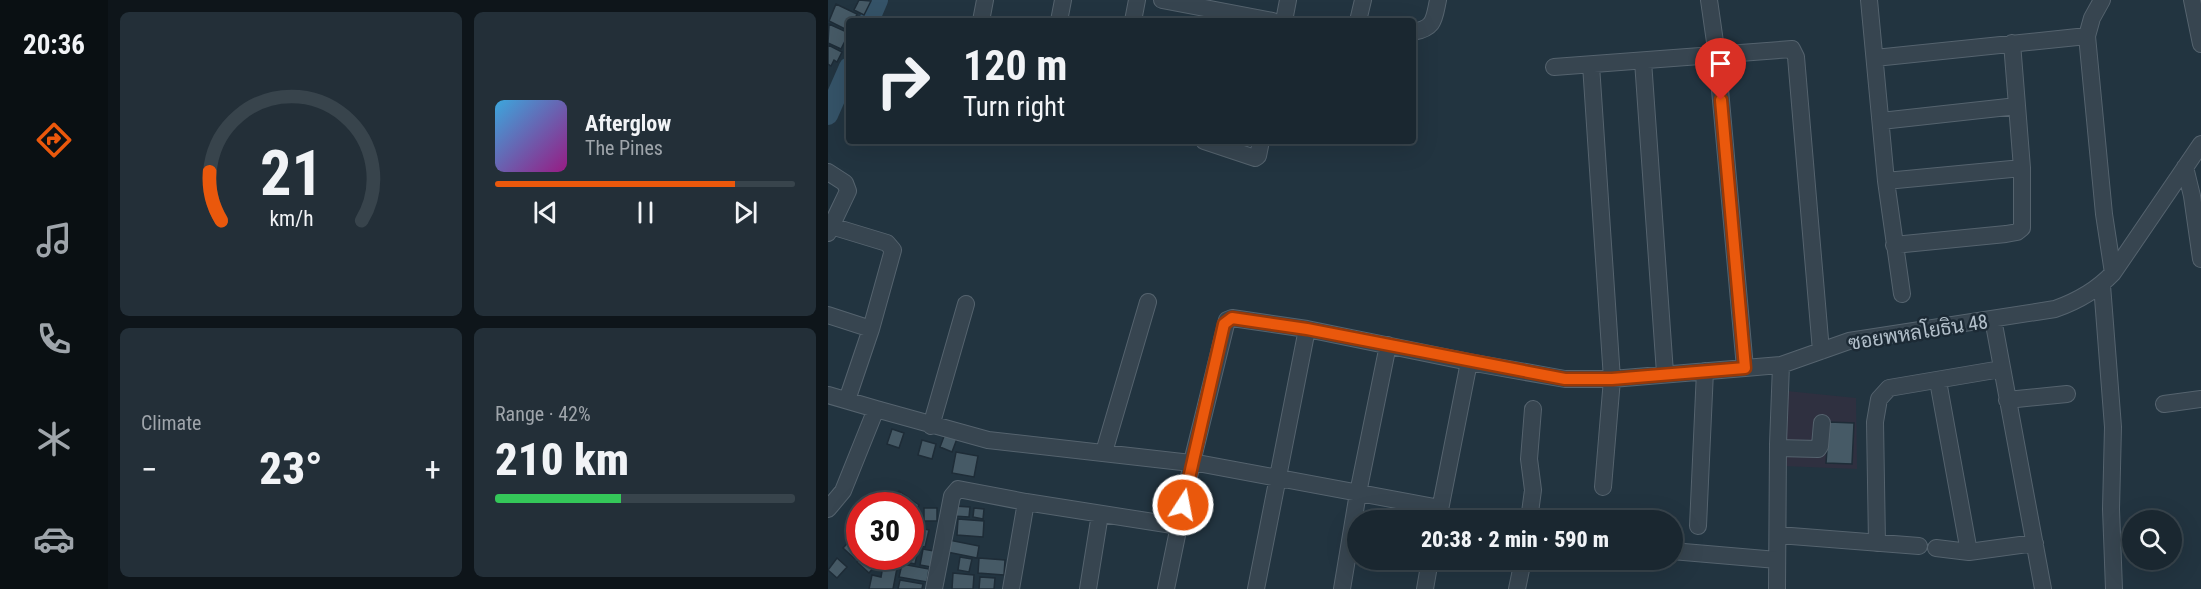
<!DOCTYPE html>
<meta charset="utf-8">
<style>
body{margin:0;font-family:"Roboto Condensed",Sarabun,sans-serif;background:#232f38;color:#f1f3f6;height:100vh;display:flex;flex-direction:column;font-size:22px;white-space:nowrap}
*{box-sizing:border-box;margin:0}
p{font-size:20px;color:#9fa5ab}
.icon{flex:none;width:33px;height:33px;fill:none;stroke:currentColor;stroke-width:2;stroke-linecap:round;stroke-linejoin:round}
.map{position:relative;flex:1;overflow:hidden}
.panel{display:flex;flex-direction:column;gap:12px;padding:12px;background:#0e151a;width:720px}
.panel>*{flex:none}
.top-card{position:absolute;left:18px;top:18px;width:570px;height:126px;border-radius:6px;box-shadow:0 6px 24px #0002,0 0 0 2px #38444c;background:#1a2730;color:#f1f3f6;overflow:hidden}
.buttons{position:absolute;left:1294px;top:510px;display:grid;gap:12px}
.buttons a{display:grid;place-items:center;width:60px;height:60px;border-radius:50%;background:#1a2730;box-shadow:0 6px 24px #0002,0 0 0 2px #38444c;font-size:30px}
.speed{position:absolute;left:18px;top:492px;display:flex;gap:12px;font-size:30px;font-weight:700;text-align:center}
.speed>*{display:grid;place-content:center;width:78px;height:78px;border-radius:50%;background:#1a2730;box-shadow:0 6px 24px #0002,0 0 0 2px #38444c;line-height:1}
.speed .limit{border:9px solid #d22;background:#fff;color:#111}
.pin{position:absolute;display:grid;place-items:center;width:51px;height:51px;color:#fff;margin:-62px -26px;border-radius:50% 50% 50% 0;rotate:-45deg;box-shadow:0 0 6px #0007}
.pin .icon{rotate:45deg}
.me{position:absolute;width:66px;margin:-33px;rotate:11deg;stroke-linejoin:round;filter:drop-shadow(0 0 4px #0008)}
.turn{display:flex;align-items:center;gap:21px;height:126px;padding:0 18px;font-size:27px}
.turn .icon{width:78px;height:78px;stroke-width:2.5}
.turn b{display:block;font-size:42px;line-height:51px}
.big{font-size:45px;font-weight:800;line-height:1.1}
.panel .card{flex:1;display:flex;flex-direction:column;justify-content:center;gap:9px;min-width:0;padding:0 21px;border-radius:9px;background:#232f38}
.panel .dial{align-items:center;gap:0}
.dial svg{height:156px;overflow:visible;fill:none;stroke:#38444c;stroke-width:7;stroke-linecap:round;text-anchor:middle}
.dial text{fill:#f1f3f6;stroke:none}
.song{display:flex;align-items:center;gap:18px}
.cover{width:72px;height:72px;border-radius:9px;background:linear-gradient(135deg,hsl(200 70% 55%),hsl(310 70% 35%))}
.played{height:6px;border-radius:3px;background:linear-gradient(90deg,#ea580c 80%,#38444c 80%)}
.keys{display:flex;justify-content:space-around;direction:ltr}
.heat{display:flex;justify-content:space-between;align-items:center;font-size:33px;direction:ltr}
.charge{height:9px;border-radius:4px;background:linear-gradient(90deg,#34c759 42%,#38444c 0)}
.panel .tiles{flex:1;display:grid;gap:12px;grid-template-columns:repeat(2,1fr)}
.trip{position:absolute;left:519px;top:510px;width:336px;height:60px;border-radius:30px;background:#1a2730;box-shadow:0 6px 24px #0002,0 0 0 2px #38444c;font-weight:800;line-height:60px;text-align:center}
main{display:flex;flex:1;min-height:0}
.tab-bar{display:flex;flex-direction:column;width:108px;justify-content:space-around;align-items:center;background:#0a1013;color:#9fa5ab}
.tab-bar .icon{width:42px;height:42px}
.tab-bar .on{color:#ea580c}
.tab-bar b{font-size:27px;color:#f1f3f6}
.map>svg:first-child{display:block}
.medical{fill:#2f3040}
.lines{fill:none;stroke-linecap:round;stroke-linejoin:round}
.river{stroke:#355368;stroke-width:20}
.building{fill:#465a66;stroke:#1e2c37;stroke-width:1.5}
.minor-casing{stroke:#55636e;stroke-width:18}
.minor{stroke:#374550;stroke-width:16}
.route-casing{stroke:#983908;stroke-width:15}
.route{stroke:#ea580c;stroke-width:10}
.labels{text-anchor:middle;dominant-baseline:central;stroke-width:5;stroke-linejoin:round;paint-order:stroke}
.street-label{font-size:20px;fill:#b3c0cb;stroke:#1c2a35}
</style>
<main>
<nav class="tab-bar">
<b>20:36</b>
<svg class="icon on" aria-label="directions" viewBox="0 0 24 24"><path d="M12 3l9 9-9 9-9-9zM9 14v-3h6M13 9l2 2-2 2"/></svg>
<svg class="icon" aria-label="music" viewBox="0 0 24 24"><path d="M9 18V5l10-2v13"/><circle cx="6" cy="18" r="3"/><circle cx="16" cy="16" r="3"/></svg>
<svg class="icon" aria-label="phone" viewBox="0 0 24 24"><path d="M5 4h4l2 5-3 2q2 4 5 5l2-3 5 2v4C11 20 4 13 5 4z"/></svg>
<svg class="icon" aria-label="climate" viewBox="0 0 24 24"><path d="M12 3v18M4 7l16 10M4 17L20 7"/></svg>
<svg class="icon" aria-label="car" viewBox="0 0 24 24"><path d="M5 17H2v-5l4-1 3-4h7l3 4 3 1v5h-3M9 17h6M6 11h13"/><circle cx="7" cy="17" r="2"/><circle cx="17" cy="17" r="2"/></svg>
</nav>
<section class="panel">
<div class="tiles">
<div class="card dial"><svg viewBox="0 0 100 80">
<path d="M14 69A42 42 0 1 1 86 69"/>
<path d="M14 69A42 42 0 0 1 8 44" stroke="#ea580c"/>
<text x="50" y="56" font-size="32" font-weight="700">21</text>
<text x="50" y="72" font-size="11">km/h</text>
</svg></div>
<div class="card">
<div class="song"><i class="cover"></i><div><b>Afterglow</b><p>The Pines</p></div></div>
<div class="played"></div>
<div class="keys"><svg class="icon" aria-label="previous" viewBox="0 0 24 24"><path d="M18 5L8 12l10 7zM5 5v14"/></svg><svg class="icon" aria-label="pause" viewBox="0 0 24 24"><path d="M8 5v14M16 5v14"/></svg><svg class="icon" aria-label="next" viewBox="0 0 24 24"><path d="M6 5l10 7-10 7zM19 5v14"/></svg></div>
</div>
<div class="card"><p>Climate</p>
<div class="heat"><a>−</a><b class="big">23°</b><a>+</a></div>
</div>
<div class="card"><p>Range · 42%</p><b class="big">210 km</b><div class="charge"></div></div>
</div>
</section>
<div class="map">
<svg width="1373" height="589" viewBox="0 0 1373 589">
<rect width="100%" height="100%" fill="#223440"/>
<path class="medical" d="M959,391L1028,398L1029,469L954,466Z"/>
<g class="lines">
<path class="river" d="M41,21L50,0
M0,115L21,67"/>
</g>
<path class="building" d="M31,0L43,1L36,15L26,10Z
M8,4L29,14L26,21H21V31L1,21Z
M1,24L21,33L13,49L0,43Z
M0,45L14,52L9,62L6,60L3,66L0,64Z
M1001,422L1026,423L1024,464L998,463Z
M64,429L76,433L71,448L59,444Z
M118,431L130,436L124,452L112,447Z
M94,440L108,444L104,459L90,455Z
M128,452L150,456L146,477L124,473Z
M71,491L81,498L75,506H62Z
M82,499L91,505L82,518V506H77Z
M126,506L142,507L141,517L125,516Z
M96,508H109V521H96Z
M146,508L156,509L155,519L145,517Z
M130,519L156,521L155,537L129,535Z
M86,527L101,530L97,547L83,544Z
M32,530V554L27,559L15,548Z
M121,540L151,546L149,558L119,552Z
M82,549L90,550L87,564L74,561L75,556H82Z
M95,549L106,551L103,567L92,565Z
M35,556H55L41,573L29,562Z
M132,557L144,559L141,572L130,570Z
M9,558L19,567L9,578L0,570Z
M151,558L177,560L176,575L150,573Z
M56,560L70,563L65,589H41L44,575L53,577Z
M74,564L101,569L99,582L71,577Z
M125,573L146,575L145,589H124Z
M152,577L167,578L166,589H151Z
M72,580L95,584L94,589H70Z"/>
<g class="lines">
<g class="minor-casing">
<path id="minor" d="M334,0L445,21
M881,0L889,56L917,368
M1041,0L1058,181L1074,294
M1274,0L1264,18L1259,36L1276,214L1285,273
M1364,0L1373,44
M153,21L157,0
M231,21L235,0
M305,21L309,0
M456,21L460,0
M530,21L535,0
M585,32C607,28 606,19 610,0
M1047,58L1259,36
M815,61L837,373
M763,65L784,379L775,487
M726,67L964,49L968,57L993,351
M1053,121L1189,106
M376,141L427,158L430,156L433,141
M1357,167L1364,196L1373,259
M0,172L17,183L20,191L0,233
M1058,181L1194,168
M3,226L59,243L65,250L43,329L19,400
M1066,245L1178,234L1189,232L1194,228V168L1184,43
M1274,285L1285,427L1283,509L1286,589
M0,315L43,329
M1165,319L1215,589
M1110,381L1141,552
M0,395L48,409L15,491L0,509
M1179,400L1239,394
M1336,404L1373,399
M48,409L160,440L363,463
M103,426L138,304
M950,448L990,449L992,446L994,423
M276,452L320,302
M364,462L612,508
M610,520L641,362L737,379H784L917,368L953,365L1021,341L1227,309C1250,301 1268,291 1285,273L1373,144
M701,520L705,490L701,459L705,409
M870,526L877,371
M950,535L1091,546
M1049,543L1047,422L1051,399L1061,388L1173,369
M1108,548L1141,552L1207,543
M844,551L949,560
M106,589L124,496L130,489L198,502L351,526
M183,589L198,502
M260,589L272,514
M338,589L364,462L399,320L404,318L479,329L641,362
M428,589L479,329
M514,589L530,493L560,345
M597,589L602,560
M689,589L695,560
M949,589L950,444L953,365"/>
</g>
<use href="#minor" class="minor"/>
</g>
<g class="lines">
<g class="route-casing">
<path id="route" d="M355,505L396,324L404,318L479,329L737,379H784L917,368L893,100"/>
</g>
<use href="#route" class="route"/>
</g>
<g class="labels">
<g class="street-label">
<text transform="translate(1090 332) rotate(-9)">ซอยพหลโยธิน 48</text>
</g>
</g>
</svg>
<div class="buttons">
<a><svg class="icon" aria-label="search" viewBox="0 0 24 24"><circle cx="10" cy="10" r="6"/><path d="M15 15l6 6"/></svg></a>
</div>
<div class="speed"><div class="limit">30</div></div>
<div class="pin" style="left:893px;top:100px;background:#d93025"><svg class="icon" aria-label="arrive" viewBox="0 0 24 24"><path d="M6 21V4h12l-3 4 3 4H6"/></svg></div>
<svg class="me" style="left:355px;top:505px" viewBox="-20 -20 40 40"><circle r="17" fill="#ea580c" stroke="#fff" stroke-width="3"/><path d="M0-11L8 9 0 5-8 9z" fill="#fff"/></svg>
<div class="trip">20:38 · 2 min · 590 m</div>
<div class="top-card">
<div class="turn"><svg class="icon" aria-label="right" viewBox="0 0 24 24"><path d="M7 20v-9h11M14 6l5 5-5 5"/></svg><div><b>120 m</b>Turn right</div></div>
</div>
</div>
</main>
